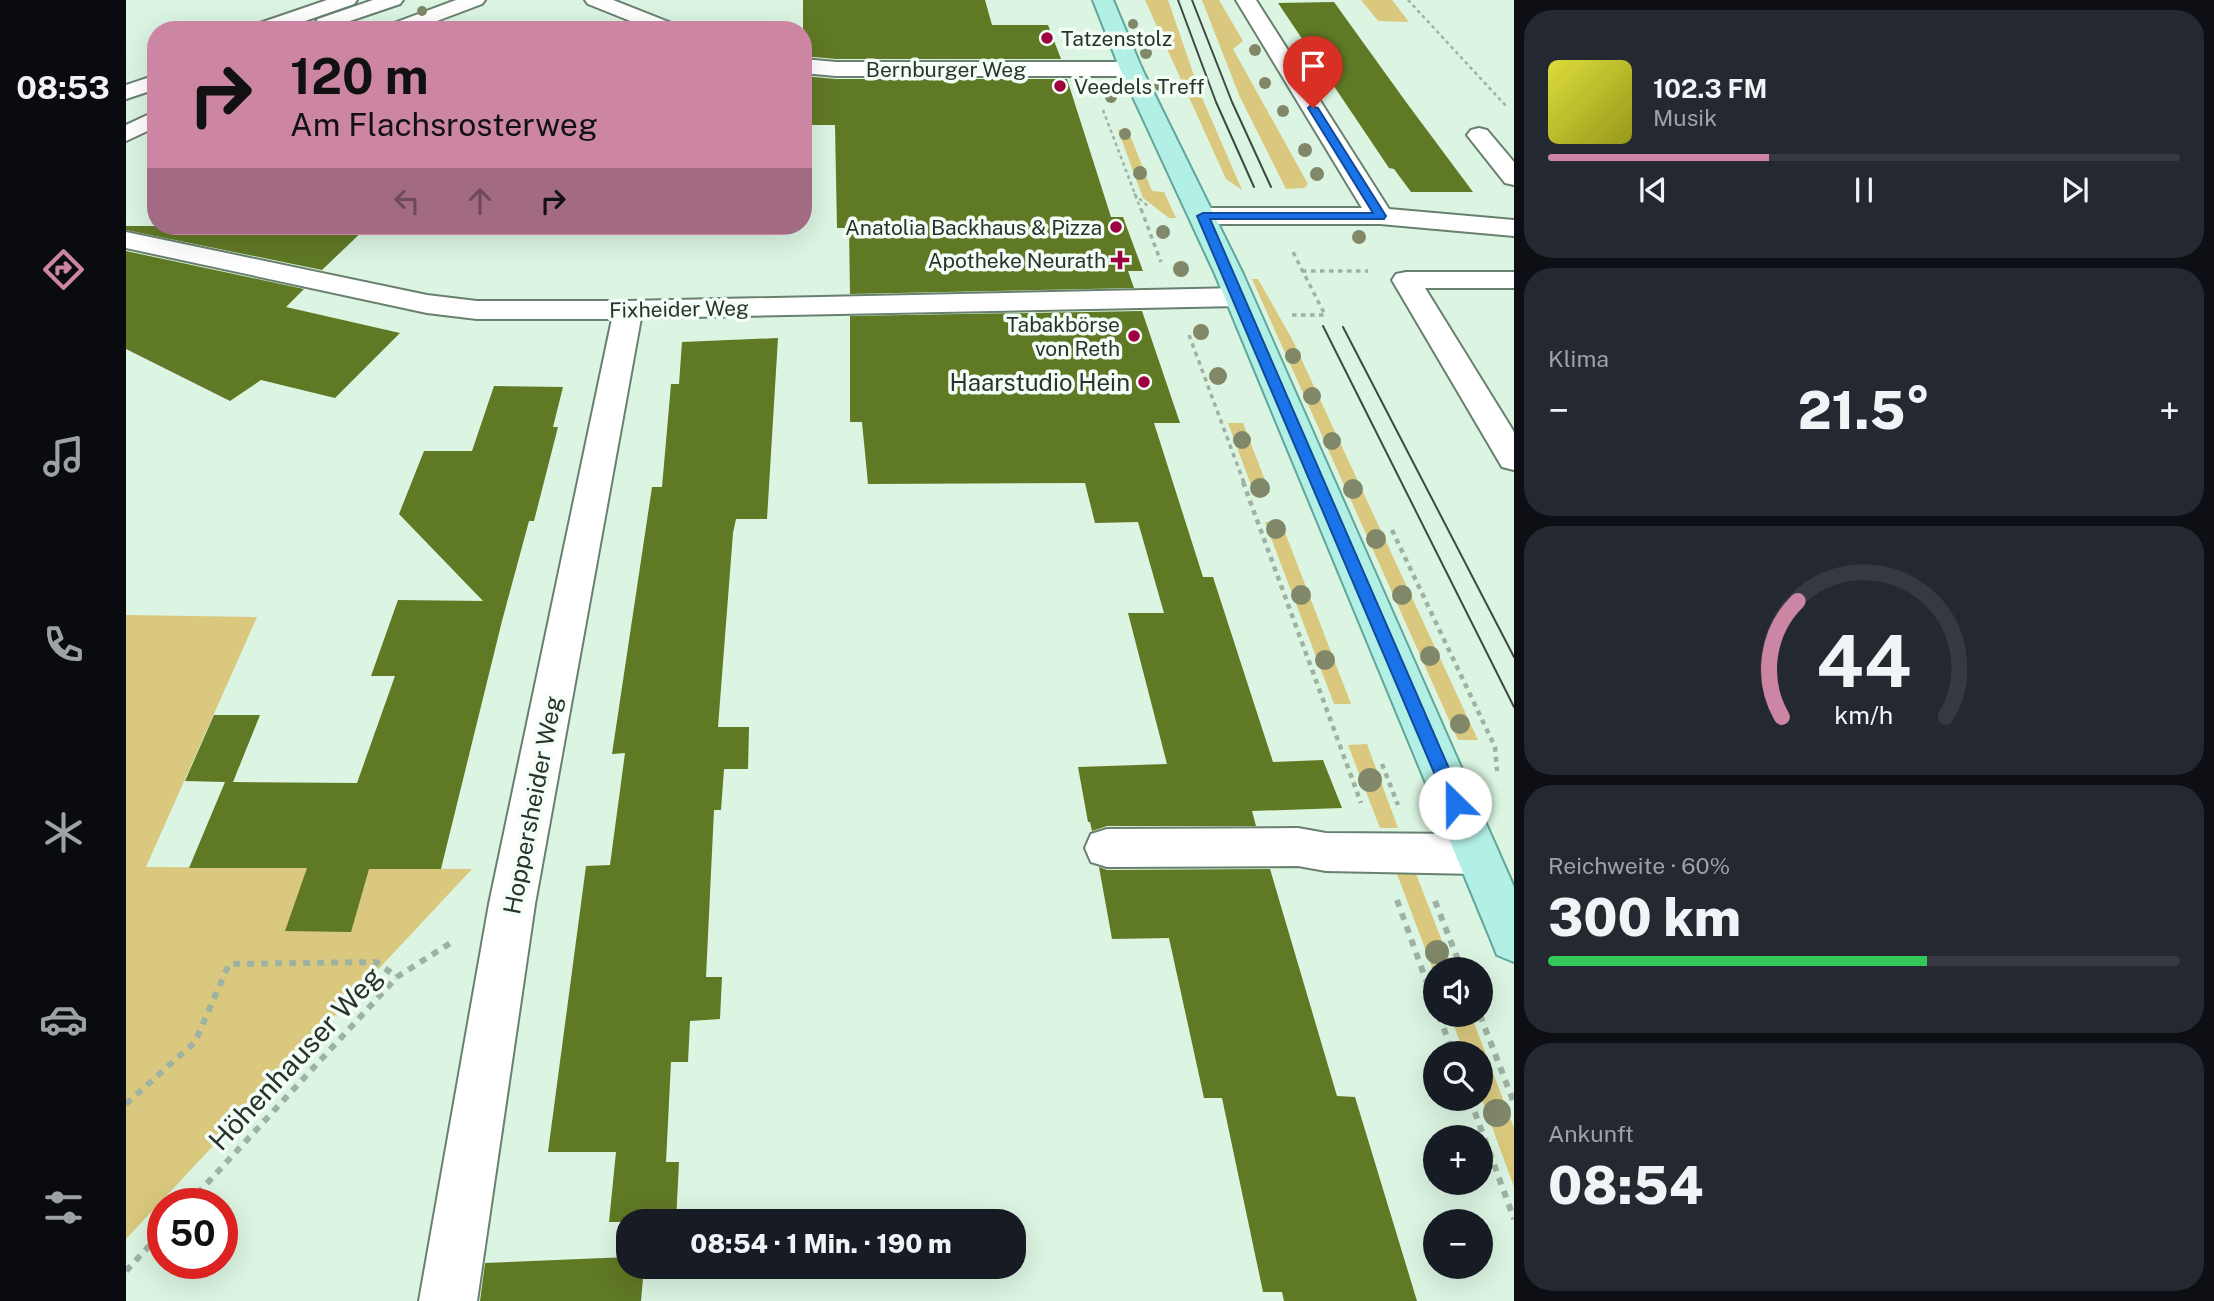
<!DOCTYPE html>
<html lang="de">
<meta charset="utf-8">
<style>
body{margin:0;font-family:"Public Sans",sans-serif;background:#242831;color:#f1f3f6;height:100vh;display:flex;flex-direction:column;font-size:26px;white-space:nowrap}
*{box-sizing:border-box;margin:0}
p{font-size:23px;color:#9ea1a6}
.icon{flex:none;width:38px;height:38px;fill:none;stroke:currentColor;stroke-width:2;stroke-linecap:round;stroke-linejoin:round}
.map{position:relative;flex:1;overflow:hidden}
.sheet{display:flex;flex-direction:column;gap:10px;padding:10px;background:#0d0f14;width:700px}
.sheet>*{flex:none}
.banner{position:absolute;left:21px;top:21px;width:665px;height:214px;border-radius:28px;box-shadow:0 7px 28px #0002;background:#cc86a4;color:#111;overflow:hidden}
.controls{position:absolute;left:1297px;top:957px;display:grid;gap:14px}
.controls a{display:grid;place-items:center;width:70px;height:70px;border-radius:50%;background:#171b24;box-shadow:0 7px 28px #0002;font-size:35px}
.speed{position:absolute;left:21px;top:1188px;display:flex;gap:14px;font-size:35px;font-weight:700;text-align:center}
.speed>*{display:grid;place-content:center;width:91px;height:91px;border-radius:50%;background:#171b24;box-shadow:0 7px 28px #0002;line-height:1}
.speed .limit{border:10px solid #d22;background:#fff;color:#111}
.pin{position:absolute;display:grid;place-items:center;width:60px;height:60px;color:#fff;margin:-72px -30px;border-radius:50% 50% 50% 0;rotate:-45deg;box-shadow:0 0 7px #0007}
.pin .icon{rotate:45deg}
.me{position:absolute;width:77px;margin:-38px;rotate:337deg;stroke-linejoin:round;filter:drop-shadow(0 0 5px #0008)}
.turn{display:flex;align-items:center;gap:24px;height:147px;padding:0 28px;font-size:32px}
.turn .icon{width:91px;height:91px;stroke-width:2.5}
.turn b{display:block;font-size:49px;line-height:60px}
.lanes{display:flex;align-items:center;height:66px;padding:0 28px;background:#0003;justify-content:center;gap:35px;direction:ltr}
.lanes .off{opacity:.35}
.big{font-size:52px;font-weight:800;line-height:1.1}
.sheet .tile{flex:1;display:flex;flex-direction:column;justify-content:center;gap:10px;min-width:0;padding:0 24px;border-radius:28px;background:#242831}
.sheet .dial{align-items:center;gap:0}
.dial svg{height:182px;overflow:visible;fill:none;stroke:#363941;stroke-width:7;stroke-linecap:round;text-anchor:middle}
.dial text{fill:#f1f3f6;stroke:none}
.song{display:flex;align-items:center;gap:21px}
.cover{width:84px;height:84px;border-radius:10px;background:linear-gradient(135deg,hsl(60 70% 55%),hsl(60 70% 35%))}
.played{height:7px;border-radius:4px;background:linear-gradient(90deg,#cc86a4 35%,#363941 35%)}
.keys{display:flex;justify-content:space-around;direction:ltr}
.heat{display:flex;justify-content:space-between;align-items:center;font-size:38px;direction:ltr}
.charge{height:10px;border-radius:5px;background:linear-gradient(90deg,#34c759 60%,#363941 0)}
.trip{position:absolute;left:490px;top:1209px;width:410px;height:70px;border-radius:28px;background:#171b24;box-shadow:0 7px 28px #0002;font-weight:800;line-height:70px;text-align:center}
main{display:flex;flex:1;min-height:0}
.menu{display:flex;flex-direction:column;width:126px;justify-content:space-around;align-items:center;background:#090b0e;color:#9ea1a6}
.menu .icon{width:49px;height:49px}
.menu .active{color:#cc86a4}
.menu b{font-size:32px;color:#f1f3f6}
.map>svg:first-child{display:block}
.green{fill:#dac87e}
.building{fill:#607925}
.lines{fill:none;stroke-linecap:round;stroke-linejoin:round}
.minor-casing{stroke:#69806f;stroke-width:4}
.major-casing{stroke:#60a799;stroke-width:4}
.path-far3{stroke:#9eb2a3;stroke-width:2.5;stroke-dasharray:3.5 3.5;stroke-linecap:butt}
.path-far2{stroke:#9eb2a3;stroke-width:3.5;stroke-dasharray:4.5 4.5;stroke-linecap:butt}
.path-far1{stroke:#9eb2a3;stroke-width:4.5;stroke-dasharray:5 5;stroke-linecap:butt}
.path{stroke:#9eb2a3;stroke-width:6;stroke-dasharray:7 7;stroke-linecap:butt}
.minor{fill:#fff;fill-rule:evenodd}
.major{fill:#b2efe5;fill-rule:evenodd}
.tram{stroke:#3e4a42;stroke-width:2}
.tree{fill:#818869}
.route{fill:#1a73e8;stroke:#114b97;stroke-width:2}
.poi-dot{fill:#9f003f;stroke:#f3fef6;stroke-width:2.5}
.labels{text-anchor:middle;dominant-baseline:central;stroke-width:7;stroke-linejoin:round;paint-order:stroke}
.far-poi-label{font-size:21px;fill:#29332c;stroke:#f3fef6;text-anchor:end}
.far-street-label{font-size:21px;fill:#29332c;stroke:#f3fef6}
.poi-label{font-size:24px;fill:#29332c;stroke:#f3fef6;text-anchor:end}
.street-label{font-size:24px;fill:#29332c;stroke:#f3fef6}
.near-street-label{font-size:28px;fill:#29332c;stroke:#f3fef6}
</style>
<main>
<nav class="menu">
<b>08:53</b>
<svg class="icon active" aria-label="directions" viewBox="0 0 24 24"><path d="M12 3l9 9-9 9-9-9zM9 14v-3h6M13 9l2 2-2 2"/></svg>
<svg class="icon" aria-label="music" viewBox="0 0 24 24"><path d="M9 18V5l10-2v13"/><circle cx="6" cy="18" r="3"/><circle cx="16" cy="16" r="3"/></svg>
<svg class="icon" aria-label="phone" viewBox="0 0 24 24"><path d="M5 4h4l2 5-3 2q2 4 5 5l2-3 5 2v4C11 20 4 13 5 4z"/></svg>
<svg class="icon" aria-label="climate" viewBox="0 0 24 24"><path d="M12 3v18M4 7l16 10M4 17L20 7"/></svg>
<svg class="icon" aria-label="car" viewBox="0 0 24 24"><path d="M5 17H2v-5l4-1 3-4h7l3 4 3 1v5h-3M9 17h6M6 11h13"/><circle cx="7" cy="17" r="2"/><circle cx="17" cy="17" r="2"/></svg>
<svg class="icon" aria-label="filters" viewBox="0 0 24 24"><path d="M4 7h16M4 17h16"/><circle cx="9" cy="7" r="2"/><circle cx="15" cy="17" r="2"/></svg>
</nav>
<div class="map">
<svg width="1388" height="1301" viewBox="0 0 1388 1301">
<rect width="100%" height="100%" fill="#dbf5e2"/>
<path class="green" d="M1019,0H1042L1074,93L1116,190L1100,179Z
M1076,0H1093L1117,41L1107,49L1182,184L1178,188L1160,189L1113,95Z
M1235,0H1266L1283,22L1252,21Z
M992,130H1002L1026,191L1038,192L1050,218H1043L1017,198Z
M1126,279H1132L1166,339L1352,740H1332Z
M1102,423H1117L1144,493H1128Z
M1139,522H1155L1225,704H1208Z
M0,615L131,617L20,867L346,869L0,1239Z
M1241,744L1272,828H1254L1222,745Z
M1271,874H1290L1327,969L1309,970V975Z
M1324,1015H1345L1388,1128V1187L1355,1097L1354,1054L1338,1053Z"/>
<path class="building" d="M677,0H859L866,25H922L935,59H710L677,56Z
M1208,2L1280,102L1347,192H1285L1268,169L1263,168L1152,3Z
M677,76L710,79H941L985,217H997L1017,271H1002L1008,288L724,294L723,228H711L709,125H677Z
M0,226H242L196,270L0,230Z
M0,251L178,289L160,307L274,333L209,398L135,380L104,401L0,349Z
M1016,311L1054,423H1028L1077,577H1087L1147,762L1197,760L1216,808L1126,811L1130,826H981L966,831L964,822H962L952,767L1041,764L1002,613H1038L1012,522L969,523L959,483L742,484L736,422H724V316Z
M652,338L641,519H610L607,533L592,727H623L622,769H598L595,810H588L580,977H596L594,1019L564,1021L562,1062H545L540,1162H553L550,1222H483L490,1152H422L460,866L484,865L499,753L486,754L526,487H536L545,384H553L556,342Z
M368,386L437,387L427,427H432L408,521H403L376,621L315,869H243L225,932L159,931L181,868H63L99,782L59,781L88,715H134L107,782L231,783L269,676H245L272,600L357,601L273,514L298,451H346Z
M973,867L981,870L1144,869L1211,1096L1229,1097L1291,1301H1158L1156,1292H1137L1096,1098H1078L1043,938L986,939Z
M502,1257V1267H518L515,1301H354L359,1263Z"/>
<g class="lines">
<g class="minor-casing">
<path id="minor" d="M201,0H231L228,4L153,30H122L125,26Z
M247,0H277L274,4L206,27H192L189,23L192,19Z
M330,0H359L356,4L287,30H257L260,26Z
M459,0H487L553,26L556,30H527L462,4Z
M1110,0H1130L1263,209L1388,220V236L1254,224H1077L1068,222L1064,216L1068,210L1077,208H1236Z
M677,59L710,62H1005L1013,64L1016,69L1013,74L1005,76H710L677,73Z
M30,75V89L0,99V85Z
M30,111V127L0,141V125Z
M1353,128L1361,130L1388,162V185L1379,183L1341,135L1345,130Z
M0,232L301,295L351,301H502L1113,288L1123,291L1127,297L1123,303L1113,306L515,318L409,904L351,1301H293L363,904L486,319H351L301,313L0,248Z
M1280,272H1388V288H1299L1388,432V470L1376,467L1266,280L1270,274Z
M1172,828L1200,833L1351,834L1367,840L1373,854L1367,868L1351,874L1200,871L1172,866L981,867L965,862L959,848L965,834L981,829Z"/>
</g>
<g class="major-casing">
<path id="major" d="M967,0H987L1016,69L1117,274L1388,887V962L1371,955L1365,940L1089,274L994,69Z"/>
</g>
<path class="path-far3" d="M1282,0L1381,107
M977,110L1015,210
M1008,194L1023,207"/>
<path class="path-far2" d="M1015,209L1035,262
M1176,271H1242
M1166,315H1199L1167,252
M1063,335L1118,483"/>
<path class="path-far1" d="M1117,482L1235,803
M1266,530L1369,747L1371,771
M1256,764L1272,805"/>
<path class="path" d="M1271,900L1309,1005
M1309,901L1336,970
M1313,1015L1327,1054
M1354,1015L1388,1103
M1344,1099L1388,1219
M0,1104L69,1042L103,964L250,962L271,977
M62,1204L271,977L326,942
M0,1271L37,1231"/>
<use href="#minor" class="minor"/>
<use href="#major" class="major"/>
<path class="tram" d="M1052,0L1090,102L1128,187
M1066,0L1106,102L1145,187
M1197,326L1388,707
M1217,327L1388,657"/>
</g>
<g class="tree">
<circle cx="296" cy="11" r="5"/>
<circle cx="1007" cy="24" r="5"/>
<circle cx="1129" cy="50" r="6"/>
<circle cx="1020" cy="53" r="6"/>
<circle cx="1139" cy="83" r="6"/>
<circle cx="1034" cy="85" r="6"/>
<circle cx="985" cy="97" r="6"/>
<circle cx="1157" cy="111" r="6"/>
<circle cx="999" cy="134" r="6"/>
<circle cx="1179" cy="150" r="7"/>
<circle cx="1014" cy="173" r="7"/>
<circle cx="1191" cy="174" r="7"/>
<circle cx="1037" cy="232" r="7"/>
<circle cx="1233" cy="237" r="7"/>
<circle cx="1055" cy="269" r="8"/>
<circle cx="1075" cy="332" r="8"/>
<circle cx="1167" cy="356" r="8"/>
<circle cx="1092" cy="376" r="9"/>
<circle cx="1186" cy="396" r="9"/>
<circle cx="1116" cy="440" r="9"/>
<circle cx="1206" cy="441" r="9"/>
<circle cx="1134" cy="488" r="10"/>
<circle cx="1227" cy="489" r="10"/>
<circle cx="1150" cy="529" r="10"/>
<circle cx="1250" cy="539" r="10"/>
<circle cx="1175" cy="595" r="10"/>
<circle cx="1276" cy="595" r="10"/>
<circle cx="1304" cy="656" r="10"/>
<circle cx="1199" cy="660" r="10"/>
<circle cx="1334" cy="724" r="10"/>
<circle cx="1244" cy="780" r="12"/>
<circle cx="1311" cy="952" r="12"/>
<circle cx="1371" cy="1113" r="14"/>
</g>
<path class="route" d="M1184,106L1192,108L1260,216L1258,219H1084L1338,803L1336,809L1329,811L1323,809L1321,803L1071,216L1077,213H1247L1182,108Z"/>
<g class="poi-dot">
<circle cx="921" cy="38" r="7"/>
<circle cx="934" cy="86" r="7"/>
<circle cx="990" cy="227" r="7"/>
<path d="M990.5 249.5h7v7h7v7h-7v7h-7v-7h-7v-7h7z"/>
<circle cx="1008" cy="336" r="7"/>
<circle cx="1018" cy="382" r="7"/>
</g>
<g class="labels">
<g class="far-poi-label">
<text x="935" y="38" text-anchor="start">Tatzenstolz</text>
<text x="948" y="86" text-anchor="start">Veedels Treff</text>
<text x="976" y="227">Anatolia Backhaus &amp; Pizza</text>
<text x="980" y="260">Apotheke Neurath</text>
<text x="994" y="324">Tabakbörse<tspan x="994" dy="24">von Reth</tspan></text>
</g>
<g class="far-street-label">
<text x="820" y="69">Bernburger Weg</text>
<text transform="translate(553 309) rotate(-1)">Fixheider Weg</text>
</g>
<g class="poi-label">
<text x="1004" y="382">Haarstudio Hein</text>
</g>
<g class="street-label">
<text transform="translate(406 805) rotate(-79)">Hoppersheider Weg</text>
</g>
<g class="near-street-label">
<text transform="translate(169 1058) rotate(-47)">Höhenhauser Weg</text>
</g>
</g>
</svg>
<div class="controls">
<a><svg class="icon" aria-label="sound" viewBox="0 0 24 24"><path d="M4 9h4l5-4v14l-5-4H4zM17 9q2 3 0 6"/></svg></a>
<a><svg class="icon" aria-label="search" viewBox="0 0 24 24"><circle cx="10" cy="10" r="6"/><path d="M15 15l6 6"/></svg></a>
<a>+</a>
<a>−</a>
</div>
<div class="speed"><div class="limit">50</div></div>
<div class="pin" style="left:1187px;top:108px;background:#d93025"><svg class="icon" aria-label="arrive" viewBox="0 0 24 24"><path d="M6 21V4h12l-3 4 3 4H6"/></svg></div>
<svg class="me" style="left:1329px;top:803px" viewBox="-20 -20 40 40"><circle r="19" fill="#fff"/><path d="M0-13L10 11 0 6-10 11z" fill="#1a73e8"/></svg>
<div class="trip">08:54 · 1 Min. · 190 m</div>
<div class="banner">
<div class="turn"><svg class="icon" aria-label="right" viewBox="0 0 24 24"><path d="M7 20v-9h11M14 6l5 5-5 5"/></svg><div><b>120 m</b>Am Flachsrosterweg</div></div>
<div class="lanes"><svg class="icon off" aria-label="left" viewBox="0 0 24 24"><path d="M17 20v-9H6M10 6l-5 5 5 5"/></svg><svg class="icon off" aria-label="ahead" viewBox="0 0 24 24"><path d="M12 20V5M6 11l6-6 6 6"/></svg><svg class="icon" aria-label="right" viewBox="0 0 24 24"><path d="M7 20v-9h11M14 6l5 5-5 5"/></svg></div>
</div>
</div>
<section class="sheet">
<div class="tile">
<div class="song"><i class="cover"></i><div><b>102.3 FM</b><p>Musik</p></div></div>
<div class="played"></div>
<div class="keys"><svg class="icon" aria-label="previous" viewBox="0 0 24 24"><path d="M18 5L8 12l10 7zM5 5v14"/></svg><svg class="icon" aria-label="pause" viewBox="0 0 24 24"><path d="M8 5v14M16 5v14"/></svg><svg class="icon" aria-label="next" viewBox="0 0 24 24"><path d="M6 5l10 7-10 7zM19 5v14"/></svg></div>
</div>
<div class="tile"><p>Klima</p>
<div class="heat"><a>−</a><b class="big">21.5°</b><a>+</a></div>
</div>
<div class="tile dial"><svg viewBox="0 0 100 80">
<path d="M14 69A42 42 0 1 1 86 69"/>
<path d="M14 69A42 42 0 0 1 21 18" stroke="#cc86a4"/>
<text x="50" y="56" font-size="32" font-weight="700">44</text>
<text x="50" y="72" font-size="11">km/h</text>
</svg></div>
<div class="tile"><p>Reichweite · 60%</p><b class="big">300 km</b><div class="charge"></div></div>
<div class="tile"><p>Ankunft</p><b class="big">08:54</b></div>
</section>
</main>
